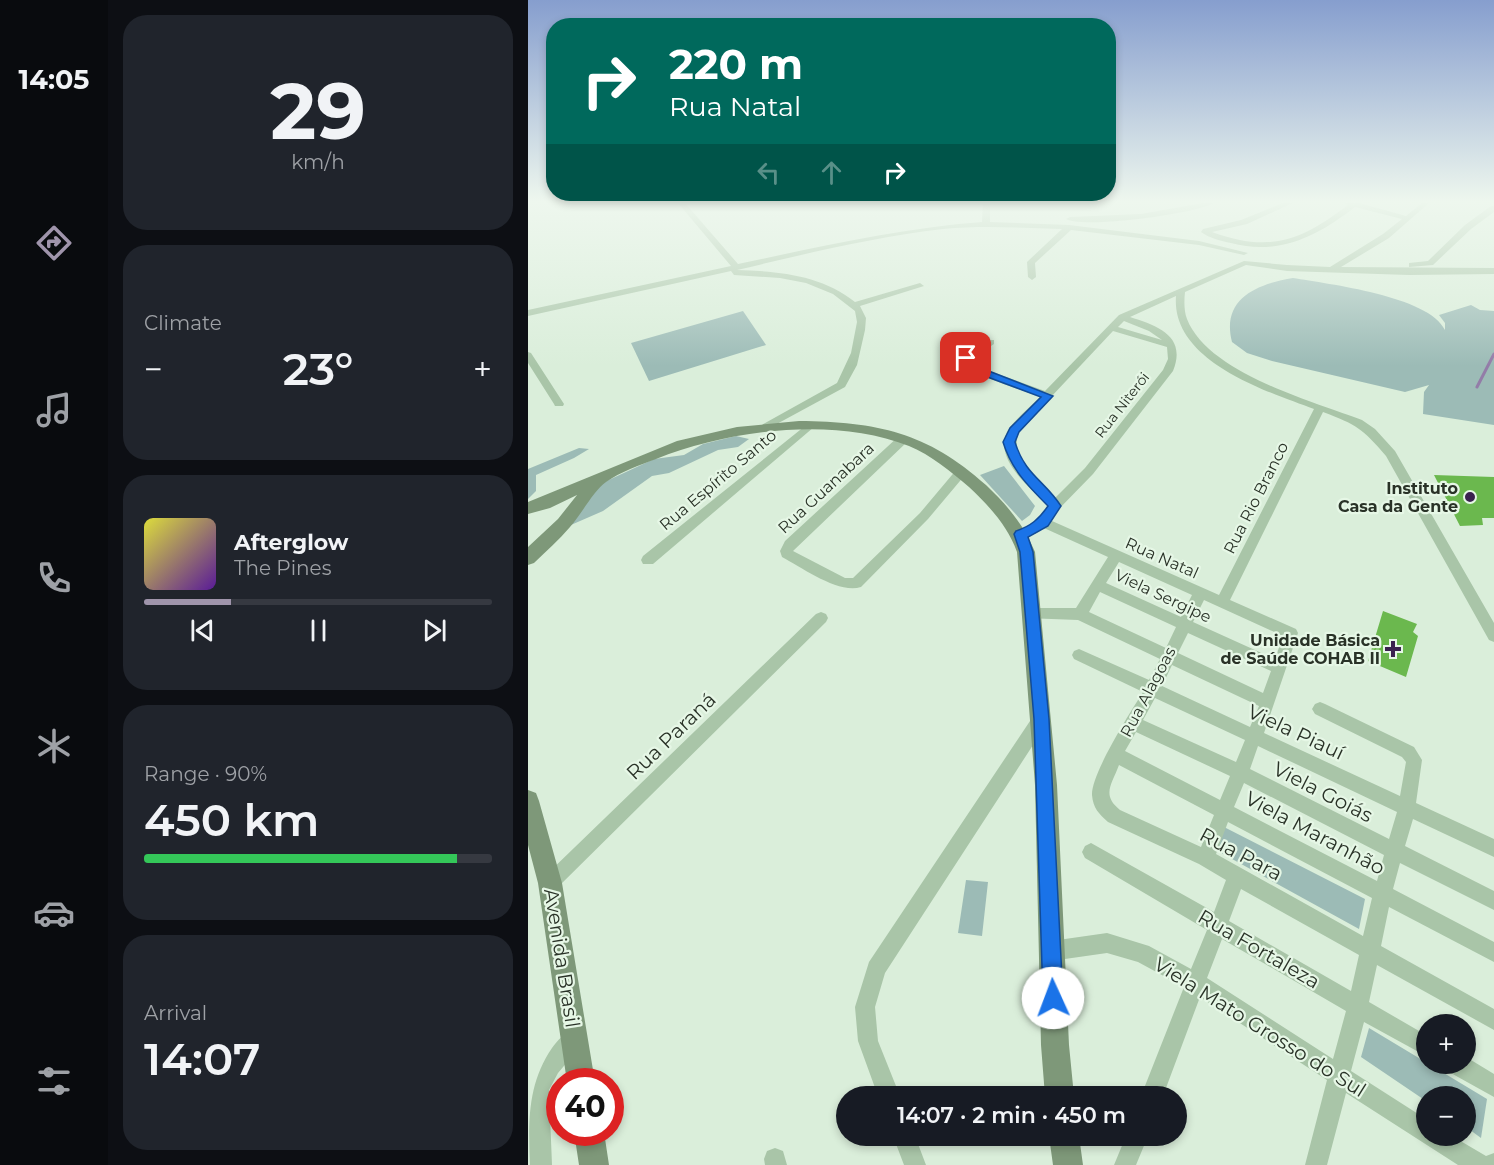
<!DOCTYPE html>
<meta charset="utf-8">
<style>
body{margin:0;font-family:Montserrat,sans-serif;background:#20242c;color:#f1f3f6;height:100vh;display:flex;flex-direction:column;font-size:22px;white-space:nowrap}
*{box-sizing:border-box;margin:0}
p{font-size:20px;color:#9ea1a6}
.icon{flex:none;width:33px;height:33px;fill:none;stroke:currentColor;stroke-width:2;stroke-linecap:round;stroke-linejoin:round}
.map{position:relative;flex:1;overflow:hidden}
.details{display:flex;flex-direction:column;gap:15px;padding:15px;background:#0d0f14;width:420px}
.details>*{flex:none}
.top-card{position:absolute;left:18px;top:18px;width:570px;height:183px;border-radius:24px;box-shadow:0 3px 9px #0003;background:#00695c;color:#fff;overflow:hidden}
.fabs{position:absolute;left:888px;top:1014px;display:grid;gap:12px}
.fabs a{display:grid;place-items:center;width:60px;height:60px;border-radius:50%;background:#171b24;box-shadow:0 3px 9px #0003;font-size:30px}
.speed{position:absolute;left:18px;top:1068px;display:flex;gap:12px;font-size:30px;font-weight:700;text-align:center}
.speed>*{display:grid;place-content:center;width:78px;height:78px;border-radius:50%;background:#171b24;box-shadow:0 3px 9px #0003;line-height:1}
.speed .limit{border:9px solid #d22;background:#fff;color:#111}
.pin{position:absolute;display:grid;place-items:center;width:51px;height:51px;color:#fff;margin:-26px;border-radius:12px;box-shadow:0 3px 9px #0006}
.me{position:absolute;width:66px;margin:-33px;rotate:358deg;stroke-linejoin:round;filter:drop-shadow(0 0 4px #0008)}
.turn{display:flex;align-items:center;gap:21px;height:126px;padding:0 24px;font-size:27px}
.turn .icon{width:78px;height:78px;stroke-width:2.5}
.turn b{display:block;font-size:42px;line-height:51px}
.lanes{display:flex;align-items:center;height:57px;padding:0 24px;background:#0003;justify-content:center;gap:30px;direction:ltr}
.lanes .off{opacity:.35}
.big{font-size:45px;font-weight:600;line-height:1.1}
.details .tile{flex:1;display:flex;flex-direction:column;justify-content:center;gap:9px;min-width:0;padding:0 21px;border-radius:24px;background:#20242c}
.details .dial{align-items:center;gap:0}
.dial b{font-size:78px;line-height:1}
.song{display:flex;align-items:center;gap:18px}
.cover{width:72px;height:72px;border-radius:9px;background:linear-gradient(135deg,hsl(60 70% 55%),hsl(270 70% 35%))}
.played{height:6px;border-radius:3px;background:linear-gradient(90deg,#9f94ab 25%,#363941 25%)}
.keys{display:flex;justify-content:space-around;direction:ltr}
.heat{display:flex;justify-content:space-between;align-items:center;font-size:33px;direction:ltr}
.charge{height:9px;border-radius:4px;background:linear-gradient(90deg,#34c759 90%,#363941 0)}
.trip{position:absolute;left:308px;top:1086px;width:351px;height:60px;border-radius:30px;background:#171b24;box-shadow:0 3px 9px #0003;font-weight:600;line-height:60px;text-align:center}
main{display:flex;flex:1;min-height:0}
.menu{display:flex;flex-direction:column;width:108px;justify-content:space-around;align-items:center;background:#090b0e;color:#9ea1a6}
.menu .icon{width:42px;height:42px}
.menu .active{color:#9f94ab}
.menu b{font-size:27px;color:#f1f3f6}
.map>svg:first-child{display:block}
.green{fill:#9cbbb6}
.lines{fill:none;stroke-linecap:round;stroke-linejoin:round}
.stream{stroke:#937ca8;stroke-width:3}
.building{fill:#6bb84e}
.street{fill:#a9c5a8;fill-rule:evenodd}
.secondary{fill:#7e9879;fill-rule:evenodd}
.route{fill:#1a73e8;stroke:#114b97;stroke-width:1.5}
.poi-dot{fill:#3a214f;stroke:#e6f7e6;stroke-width:2}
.labels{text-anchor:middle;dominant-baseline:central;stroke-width:4.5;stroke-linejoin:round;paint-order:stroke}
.far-street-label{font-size:14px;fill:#293227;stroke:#e6f7e6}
.street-label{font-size:16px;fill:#293227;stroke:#e6f7e6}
.poi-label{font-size:16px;font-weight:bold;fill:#293227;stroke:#e6f7e6;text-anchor:end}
.near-street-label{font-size:20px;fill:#293227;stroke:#e6f7e6}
</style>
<main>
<nav class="menu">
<b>14:05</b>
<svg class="icon active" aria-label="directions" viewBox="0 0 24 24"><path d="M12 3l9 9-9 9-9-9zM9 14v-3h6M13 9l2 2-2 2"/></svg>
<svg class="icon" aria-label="music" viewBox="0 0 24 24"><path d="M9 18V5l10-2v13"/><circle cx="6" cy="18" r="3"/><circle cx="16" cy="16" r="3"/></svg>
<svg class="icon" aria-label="phone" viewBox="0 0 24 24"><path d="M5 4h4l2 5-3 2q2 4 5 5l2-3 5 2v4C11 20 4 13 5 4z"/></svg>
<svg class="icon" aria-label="climate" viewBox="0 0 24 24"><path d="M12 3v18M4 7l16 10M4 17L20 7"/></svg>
<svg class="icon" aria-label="car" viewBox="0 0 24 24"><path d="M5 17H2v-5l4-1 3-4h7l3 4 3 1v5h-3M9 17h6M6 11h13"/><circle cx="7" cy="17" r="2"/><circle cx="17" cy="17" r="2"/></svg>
<svg class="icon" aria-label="filters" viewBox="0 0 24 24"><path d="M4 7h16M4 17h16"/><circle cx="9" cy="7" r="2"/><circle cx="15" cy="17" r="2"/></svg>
</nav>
<section class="details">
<div class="tile dial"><b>29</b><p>km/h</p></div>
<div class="tile"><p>Climate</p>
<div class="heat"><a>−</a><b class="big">23°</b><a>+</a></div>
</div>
<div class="tile">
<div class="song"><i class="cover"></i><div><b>Afterglow</b><p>The Pines</p></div></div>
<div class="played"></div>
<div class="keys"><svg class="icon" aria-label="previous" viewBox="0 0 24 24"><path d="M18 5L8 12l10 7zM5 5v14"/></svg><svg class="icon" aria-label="pause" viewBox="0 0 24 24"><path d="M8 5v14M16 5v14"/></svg><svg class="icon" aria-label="next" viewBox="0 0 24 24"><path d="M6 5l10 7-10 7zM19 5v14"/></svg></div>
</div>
<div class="tile"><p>Range · 90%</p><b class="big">450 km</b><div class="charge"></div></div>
<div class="tile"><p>Arrival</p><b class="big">14:07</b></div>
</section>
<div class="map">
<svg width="966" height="1165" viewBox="0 0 966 1165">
<rect width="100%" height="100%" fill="#daeeda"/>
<path class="green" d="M765,278C800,284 901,296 917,330V323L911,315L943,305L952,310L966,311V425L895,414L896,392L901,385L877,392L744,361L719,353L704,342C693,299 728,284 765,278Z
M215,311L238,345L121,381L103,343Z
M208,436L221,439L210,447L190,450L141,473L124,476L75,511L36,528L72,484L126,459L156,455L175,444Z
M51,448L61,449L46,458L8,475V491L0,499V469Z
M476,466L507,506L502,515L494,521L452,475Z
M696,827L837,899L831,929L686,849Z
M438,880L460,882L454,936L430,933Z
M841,1028L959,1099L953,1138L938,1127V1096H898V1101L833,1057Z"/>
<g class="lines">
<path class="stream" d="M949,387L966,354"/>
</g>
<path class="building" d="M906,475L966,477V518H954L955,525L932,526Z
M855,611L889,624L885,632L890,636L878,677L840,661Z"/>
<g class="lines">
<path class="street" d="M150,203H157L210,264C291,247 372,228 454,222L455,203H462V222L541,225L671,241L720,253L716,255L671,245L543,230L507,263L508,277L504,280L500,277L499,262L534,229C494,228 455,225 415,229C346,237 277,254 209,270C250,271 294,275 327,302L392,283L396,286L332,306L338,318L337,330L329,365L317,387L234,432L228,429L230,427L309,383L323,353L329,322L327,311L305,294L278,283L252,278L206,275L203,271L0,316V310L203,266Z
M675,203H686C667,214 555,229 538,219L542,217L613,214Z
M755,203H765L719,224L684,232C741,253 773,241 820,205L817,203H831L878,216L894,203H901L861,238L813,267L966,268V274L881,275L759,271L718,265L657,292C656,301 656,311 659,319C680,373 784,401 834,420L847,429L867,451L966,623V642L961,640L858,456C834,428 829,425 795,412L702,600L768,629L770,633L736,733L872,796L878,762L874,757L787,714L784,709L787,704L792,702L797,704L886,747L894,760L888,803L966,839V857L885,819L877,846L966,891V910L872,863L865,889L966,942V962L861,907L853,946L966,1009V1030L849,965L841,1002L898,1035V1056L836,1022L823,1071L898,1119V1136H924L958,1156L966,1153V1165H930L818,1093L799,1165H777L799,1080L672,997L635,1096H613L656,987L610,962L579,953L523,961L516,958L513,951L516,944L523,941L579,933L621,946L663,969L679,930L557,858L554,852L557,846L563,843L686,912L698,880L671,864L580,822C571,814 565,808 564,795C563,774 603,711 615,692L546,659L544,655L546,651L551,649L621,680L632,659L550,620L497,618L495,614L497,610L502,608H548L580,557L516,528L509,533L493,539L487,534L489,531L501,527L515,517L691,595L786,409C738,391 643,361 648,296L602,317C630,326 659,336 645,371L565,474L526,514L522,515L516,511L520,505C502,488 461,456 482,427C491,416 502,407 512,397C496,390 436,374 433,358L460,340H466V344L443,359L444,362L454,368L517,391L591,315L716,261L759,265L802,267L855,234L874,219L827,207C790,236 751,256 703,243C693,241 681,238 673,232L675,229L713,220ZM596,321L621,331L634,340L590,327ZM585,331L639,347L640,359L635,370L557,468L527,498C508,480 481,460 491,431ZM591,562L664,595L653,617L578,583ZM572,592L648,627L638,648L561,612ZM676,600L755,636L747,659L665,622ZM660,633L743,671L735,693L650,653ZM644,665L731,706L722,727L634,686ZM627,698L717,740L708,762L615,720ZM608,732L702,776L692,800L597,751ZM730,746L869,812L861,839L722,769ZM591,765L686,815L673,847L592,810C573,795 584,784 591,765ZM716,783L856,855L849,881L706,807ZM700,822L844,898L835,936L688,854ZM713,889L831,955L823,991L701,921ZM694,939L818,1011L805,1059L679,978Z
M963,206H966V212L943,229L905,265L881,267V263L900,261L937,225Z
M0,352L3,353L36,404L35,406H27L26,404L0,363Z
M282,422L287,425L286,427L125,564H115L113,560L115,556Z
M375,435L381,439L379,442L265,551L317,578H325L392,513L429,469H437L439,472L437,475L400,519L333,587C310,594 275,568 254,557L252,551L257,541L371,436Z
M293,612L298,614L300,618L298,622L28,889L22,892L16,889L13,883L16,877L288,614Z
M512,713L518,715L520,720L518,725L357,973L347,1007L350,1041L372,1096H350L330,1041L327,1007L341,962L506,715Z
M45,1030L52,1033L55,1040L52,1047L30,1073L21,1090L24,1165H2C0,1120 0,1083 24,1048C30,1040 36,1033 45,1030Z
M938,1057L966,1074V1097L921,1072L919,1064H938Z
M365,1136H387L398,1165H376Z
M598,1136H620L608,1165H586Z
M247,1148L255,1151L259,1165H237L236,1159L239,1151Z"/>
<path class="secondary" d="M271,421C349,422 399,432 458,485C479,505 496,525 507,552L529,785L541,1045L546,1096H517L513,1045L507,785L489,552C480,526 461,506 441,487C423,472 403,455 381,446C305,416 201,430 128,459C112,465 92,472 78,482C66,490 53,515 42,527C31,540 18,551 6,563L0,565V547L30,519L49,495L22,508L0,514V502L149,441L209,427Z
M0,790L8,793L11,801L34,883L67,1082H39L10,883L0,845Z
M46,1132H76L81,1165H51Z
M521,1136H551L555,1165H525Z"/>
</g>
<linearGradient id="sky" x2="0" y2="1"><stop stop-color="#869ece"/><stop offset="0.55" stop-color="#eef7ee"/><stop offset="1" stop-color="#eef7ee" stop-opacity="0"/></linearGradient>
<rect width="966" height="366" fill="url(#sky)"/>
<path class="route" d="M435,356H442L444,362L453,368L525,396L491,432L487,442C497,475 516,480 533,506L520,526L500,537L505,552L521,719L535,998L532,1005L525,1008L518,1005L515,998L506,719L492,552L486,534L488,531C503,526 511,519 520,506C500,486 483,469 475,442L482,428L513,397L446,372L435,365Z"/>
<g class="poi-dot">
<circle cx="942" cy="497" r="6"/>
<path d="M862 640h6v6h6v6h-6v6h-6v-6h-6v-6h6z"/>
</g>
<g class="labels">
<g class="far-street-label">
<text transform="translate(594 405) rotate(-52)">Rua Niterói</text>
</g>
<g class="street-label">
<text transform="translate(190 480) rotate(-40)">Rua Espírito Santo</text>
<text transform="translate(298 488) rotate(-43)">Rua Guanabara</text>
<text transform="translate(728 498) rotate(-63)">Rua Rio Branco</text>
<text transform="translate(634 558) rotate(24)">Rua Natal</text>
<text transform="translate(635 596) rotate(25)">Viela Sergipe</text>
<text transform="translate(620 692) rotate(-62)">Rua Alagoas</text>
</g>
<g class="poi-label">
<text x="930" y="488">Instituto<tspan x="930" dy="18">Casa da Gente</tspan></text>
<text x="852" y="640">Unidade Básica<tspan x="852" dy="18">de Saúde COHAB II</tspan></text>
</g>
<g class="near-street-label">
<text transform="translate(768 732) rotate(25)">Viela Piauí</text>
<text transform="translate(143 736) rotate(-44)">Rua Paraná</text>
<text transform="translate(795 792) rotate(27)">Viela Goiás</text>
<text transform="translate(787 833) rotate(28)">Viela Maranhão</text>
<text transform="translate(713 854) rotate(28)">Rua Para</text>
<text transform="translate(731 949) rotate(30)">Rua Fortaleza</text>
<text transform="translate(34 958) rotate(81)">Avenida Brasil</text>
<text transform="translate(732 1027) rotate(32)">Viela Mato Grosso do Sul</text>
</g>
</g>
</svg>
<div class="fabs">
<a>+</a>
<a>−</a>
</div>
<div class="speed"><div class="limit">40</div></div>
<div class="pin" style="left:438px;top:358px;background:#d93025"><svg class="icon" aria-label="arrive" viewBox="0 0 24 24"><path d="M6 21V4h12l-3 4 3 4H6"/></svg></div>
<svg class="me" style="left:525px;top:998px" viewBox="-20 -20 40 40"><circle r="19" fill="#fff"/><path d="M0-13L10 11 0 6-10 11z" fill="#1a73e8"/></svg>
<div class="trip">14:07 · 2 min · 450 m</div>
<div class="top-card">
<div class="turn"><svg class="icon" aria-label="right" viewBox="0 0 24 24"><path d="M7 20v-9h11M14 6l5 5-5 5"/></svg><div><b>220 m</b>Rua Natal</div></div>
<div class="lanes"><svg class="icon off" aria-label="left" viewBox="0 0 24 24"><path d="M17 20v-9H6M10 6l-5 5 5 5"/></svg><svg class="icon off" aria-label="ahead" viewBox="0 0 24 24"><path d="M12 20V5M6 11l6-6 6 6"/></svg><svg class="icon" aria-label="right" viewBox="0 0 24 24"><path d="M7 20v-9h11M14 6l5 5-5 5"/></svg></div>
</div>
</div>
</main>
